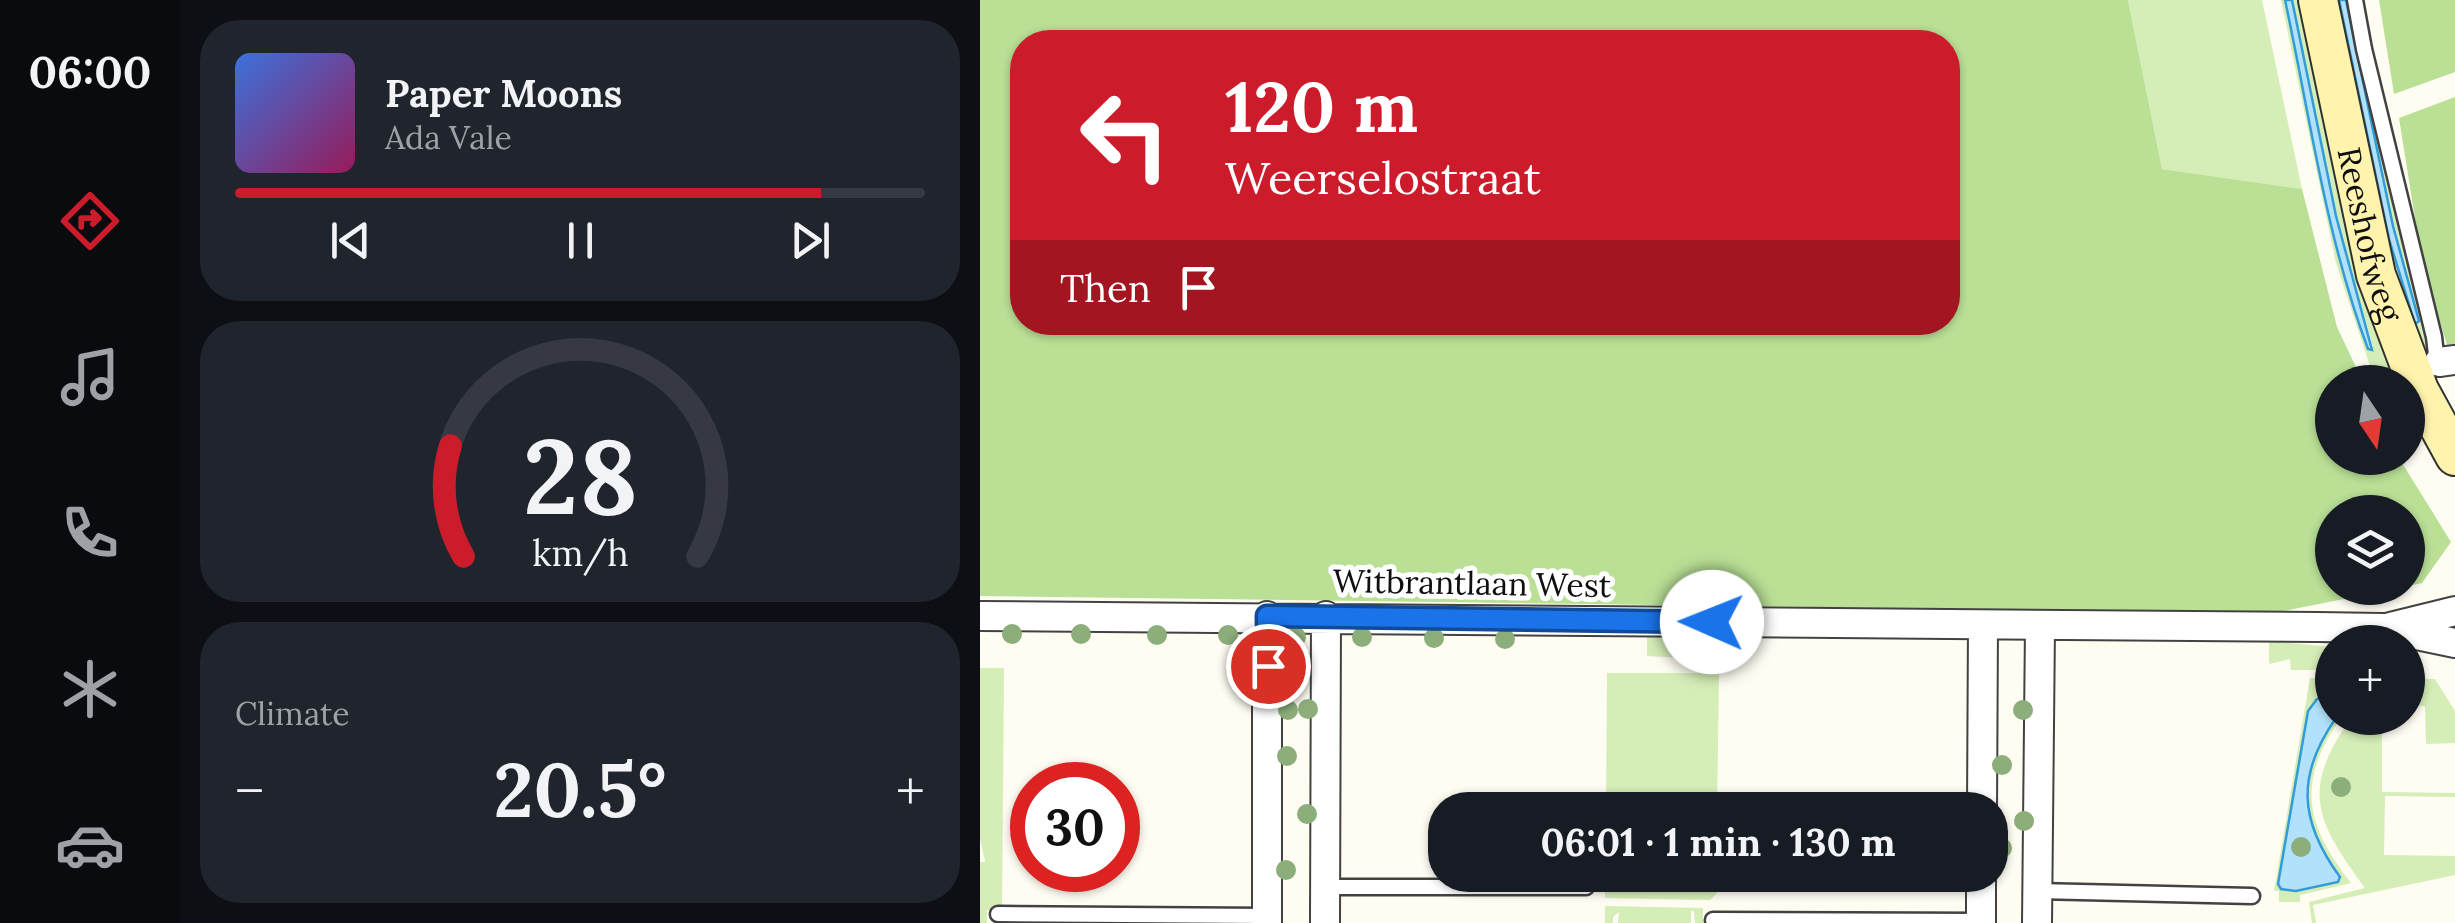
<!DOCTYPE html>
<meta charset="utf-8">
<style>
body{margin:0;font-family:Lora,serif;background:#20242c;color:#f1f3f6;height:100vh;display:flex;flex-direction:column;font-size:38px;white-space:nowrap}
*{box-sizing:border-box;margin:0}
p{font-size:32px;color:#9ea1a6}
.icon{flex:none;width:55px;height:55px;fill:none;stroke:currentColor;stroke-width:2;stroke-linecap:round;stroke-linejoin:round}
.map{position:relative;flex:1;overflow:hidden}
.drawer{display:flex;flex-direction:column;gap:20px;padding:20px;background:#0d0f14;width:800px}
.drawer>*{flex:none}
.hud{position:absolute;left:30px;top:30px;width:950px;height:305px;border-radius:40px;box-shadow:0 2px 8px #0004;background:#cc1b2a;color:#fff;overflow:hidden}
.needle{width:65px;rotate:167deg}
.controls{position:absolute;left:1335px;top:365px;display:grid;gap:20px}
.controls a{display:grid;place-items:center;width:110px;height:110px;border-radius:50%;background:#171b24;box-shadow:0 2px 8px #0004;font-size:50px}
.speed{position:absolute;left:30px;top:762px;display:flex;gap:20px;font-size:50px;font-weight:700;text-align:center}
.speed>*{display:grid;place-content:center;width:130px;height:130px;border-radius:50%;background:#171b24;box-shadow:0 2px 8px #0004;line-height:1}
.speed .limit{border:15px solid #d22;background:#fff;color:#111}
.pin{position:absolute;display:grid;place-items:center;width:85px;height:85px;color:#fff;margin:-42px;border:5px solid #fff;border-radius:50%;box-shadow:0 2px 10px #0007}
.me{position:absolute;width:110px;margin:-55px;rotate:271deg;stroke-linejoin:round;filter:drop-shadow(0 0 8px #0008)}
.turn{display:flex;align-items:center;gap:35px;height:210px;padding:0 50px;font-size:45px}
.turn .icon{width:130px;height:130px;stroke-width:2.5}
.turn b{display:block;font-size:70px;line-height:85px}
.then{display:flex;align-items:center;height:95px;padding:0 50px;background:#0003;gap:20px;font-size:38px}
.big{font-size:75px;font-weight:800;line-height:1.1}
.drawer .widget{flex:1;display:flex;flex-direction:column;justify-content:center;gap:15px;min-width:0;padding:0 35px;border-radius:40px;background:#20242c}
.drawer .dial{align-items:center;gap:0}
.dial svg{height:260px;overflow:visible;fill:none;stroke:#363941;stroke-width:7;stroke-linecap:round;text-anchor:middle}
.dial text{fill:#f1f3f6;stroke:none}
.song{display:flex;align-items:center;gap:30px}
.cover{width:120px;height:120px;border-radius:15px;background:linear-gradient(135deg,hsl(220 70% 55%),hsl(330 70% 35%))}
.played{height:10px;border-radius:5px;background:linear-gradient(90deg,#cc1b2a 85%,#363941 85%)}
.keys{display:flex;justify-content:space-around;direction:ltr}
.heat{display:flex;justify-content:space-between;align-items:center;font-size:55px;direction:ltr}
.trip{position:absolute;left:448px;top:792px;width:580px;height:100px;border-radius:40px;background:#171b24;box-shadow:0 2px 8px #0004;font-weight:800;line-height:100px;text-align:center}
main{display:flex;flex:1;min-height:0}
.tab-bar{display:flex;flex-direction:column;width:180px;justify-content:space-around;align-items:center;background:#090b0e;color:#9ea1a6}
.tab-bar .icon{width:70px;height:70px}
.tab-bar .on{color:#cc1b2a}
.tab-bar b{font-size:45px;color:#f1f3f6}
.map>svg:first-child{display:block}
.green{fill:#d5edb7}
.forest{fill:#b9e095;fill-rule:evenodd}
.water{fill:#b2e2fb;stroke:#339cd8;stroke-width:2.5}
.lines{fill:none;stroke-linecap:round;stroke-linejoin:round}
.lane-casing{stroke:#424242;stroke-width:19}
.street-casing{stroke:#424242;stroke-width:32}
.secondary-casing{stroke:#313131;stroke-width:42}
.lane{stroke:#fff;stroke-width:14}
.street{stroke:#fff;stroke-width:28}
.secondary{stroke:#fff3ad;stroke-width:38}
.tree{fill:#8cae7b}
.route-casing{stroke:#114b97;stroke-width:25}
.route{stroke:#1a73e8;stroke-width:18}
.labels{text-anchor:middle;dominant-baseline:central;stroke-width:10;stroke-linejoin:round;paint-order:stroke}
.street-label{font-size:32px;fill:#0f0f0f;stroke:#fff}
</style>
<main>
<nav class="tab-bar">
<b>06:00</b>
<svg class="icon on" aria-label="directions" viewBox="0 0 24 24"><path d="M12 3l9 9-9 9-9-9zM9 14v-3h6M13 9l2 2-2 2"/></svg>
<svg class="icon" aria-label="music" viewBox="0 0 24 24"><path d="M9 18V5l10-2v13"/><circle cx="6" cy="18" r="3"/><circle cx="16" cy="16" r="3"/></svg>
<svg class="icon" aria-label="phone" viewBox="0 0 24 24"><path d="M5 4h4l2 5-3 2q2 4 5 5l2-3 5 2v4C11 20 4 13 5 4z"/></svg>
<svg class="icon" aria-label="climate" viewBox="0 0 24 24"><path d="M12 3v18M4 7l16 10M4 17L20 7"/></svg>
<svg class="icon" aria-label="car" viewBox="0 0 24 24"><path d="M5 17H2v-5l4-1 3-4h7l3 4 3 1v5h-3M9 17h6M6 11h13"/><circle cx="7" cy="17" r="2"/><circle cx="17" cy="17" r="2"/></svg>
</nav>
<section class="drawer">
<div class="widget">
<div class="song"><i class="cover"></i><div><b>Paper Moons</b><p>Ada Vale</p></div></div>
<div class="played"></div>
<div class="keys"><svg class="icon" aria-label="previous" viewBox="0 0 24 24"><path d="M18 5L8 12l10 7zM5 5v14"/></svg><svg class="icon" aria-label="pause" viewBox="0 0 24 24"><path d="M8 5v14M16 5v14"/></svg><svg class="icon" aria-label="next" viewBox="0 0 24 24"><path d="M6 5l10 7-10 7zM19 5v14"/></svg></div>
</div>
<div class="widget dial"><svg viewBox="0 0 100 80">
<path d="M14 69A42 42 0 1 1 86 69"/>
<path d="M14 69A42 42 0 0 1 10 35" stroke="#cc1b2a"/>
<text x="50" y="56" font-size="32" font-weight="700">28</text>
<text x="50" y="72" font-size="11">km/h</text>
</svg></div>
<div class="widget"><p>Climate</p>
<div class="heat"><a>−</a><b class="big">20.5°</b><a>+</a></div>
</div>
</section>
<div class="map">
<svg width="1475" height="923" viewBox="0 0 1475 923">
<rect width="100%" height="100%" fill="#fffcf2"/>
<path class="green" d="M1148,0H1282L1322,189L1182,169Z
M1301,0H1305L1359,258L1377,319L1393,347L1356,216L1312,0H1324L1417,374L1400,379L1392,372L1356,263Z
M1353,0H1359L1409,239L1434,323L1439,321L1413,226L1366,0H1373L1418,220L1454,352L1434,345L1421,309Z
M667,636L751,637V651L707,658L667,656Z
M1289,641L1352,647V670H1311L1310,659L1289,664Z
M0,668H24L22,910H7V923H0V862H5L0,838Z
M627,673H739L737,810H626Z
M1330,678H1352V693L1337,699L1298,884L1360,877C1319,822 1317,774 1356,718H1361C1316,782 1325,824 1371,883L1320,895V902H1299V891H1294Z
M1428,678L1455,679L1475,711V743L1446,744L1445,706L1428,705Z
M1371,718H1402V792L1475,793V797L1405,796L1404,855L1475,856V875L1333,905L1336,923H1332L1329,902L1385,888C1337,822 1319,792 1371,718Z
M625,875H650L647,893L653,875H737V893L730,900L625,898Z
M625,906L723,908V923H715L714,911H711V923H638L639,912L633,917V923H625Z"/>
<path class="forest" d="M0,0H1148L1182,169L1322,189L1357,327L1383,382H1352V458H1419L1471,542L1442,583L1428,586V512H1352V588H1419L1293,613L0,596ZM42,42H968V322H42Z
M1399,0H1475V72L1414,94Z
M1475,97V344L1467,345L1442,262L1419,118Z"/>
<path class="water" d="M1305,0H1312L1356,216L1392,350L1388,349C1346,237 1330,117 1305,0Z
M1359,0H1366L1413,226L1439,321L1435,324L1409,239Z
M1352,693V718H1356C1316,775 1319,821 1360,877L1358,882L1316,891L1301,889L1298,884L1328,711L1337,699Z"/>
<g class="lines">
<g class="lane-casing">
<path id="lane" d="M1375,0L1384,49L1454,337L1457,363
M345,887H606
M1057,891L1272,896
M18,914L287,916
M733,920L1001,921"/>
</g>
<g class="street-casing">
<path id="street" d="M1459,362L1475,360
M0,616L1338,627L1403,628L1475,643
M1410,627L1475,611
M1002,810L1003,625
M287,923V616
M345,923L346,616
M1001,923V875
M1057,923L1060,626"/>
</g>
<g class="secondary-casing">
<g id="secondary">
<path id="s1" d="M1338,0L1396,275L1439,390L1475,456"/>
</g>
</g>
<use href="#lane" class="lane"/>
<use href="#street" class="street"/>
<use href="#secondary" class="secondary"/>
</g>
<g class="tree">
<circle cx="32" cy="634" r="10"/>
<circle cx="101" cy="634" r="10"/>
<circle cx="177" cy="635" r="10"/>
<circle cx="248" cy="635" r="10"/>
<circle cx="316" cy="637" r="10"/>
<circle cx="382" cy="637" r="10"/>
<circle cx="454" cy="638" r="10"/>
<circle cx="525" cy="639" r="10"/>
<circle cx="328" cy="709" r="10"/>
<circle cx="308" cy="710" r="10"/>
<circle cx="1043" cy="710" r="10"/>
<circle cx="307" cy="756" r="10"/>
<circle cx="1022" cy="765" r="10"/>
<circle cx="1361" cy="787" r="10"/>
<circle cx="327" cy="814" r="10"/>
<circle cx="1044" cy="821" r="10"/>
<circle cx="1321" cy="847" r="10"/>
<circle cx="1022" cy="848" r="10"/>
<circle cx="306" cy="870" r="10"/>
</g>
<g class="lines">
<g class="route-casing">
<path id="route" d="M288,666L287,616L732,622"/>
</g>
<use href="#route" class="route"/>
</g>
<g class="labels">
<g class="street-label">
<text stroke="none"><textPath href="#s1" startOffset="240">Reeshofweg</textPath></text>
<text transform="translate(492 583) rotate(1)">Witbrantlaan West</text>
</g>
</g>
</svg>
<div class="controls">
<a><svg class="needle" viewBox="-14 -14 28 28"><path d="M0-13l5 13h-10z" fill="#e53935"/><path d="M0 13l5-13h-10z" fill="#9ea1a6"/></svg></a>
<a><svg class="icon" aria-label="layers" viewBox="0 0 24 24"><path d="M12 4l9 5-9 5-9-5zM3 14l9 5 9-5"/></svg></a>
<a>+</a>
</div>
<div class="speed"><div class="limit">30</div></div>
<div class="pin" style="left:288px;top:666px;background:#d93025"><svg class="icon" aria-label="arrive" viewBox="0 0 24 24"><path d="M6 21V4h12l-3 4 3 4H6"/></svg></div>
<svg class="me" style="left:732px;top:622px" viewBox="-20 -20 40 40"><circle r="19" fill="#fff"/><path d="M0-13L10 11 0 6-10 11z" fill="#1a73e8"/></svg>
<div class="trip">06:01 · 1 min · 130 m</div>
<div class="hud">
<div class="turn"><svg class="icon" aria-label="left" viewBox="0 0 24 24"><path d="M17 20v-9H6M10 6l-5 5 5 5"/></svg><div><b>120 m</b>Weerselostraat</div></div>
<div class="then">Then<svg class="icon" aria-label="arrive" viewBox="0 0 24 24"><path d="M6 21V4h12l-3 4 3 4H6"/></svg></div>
</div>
</div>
</main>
